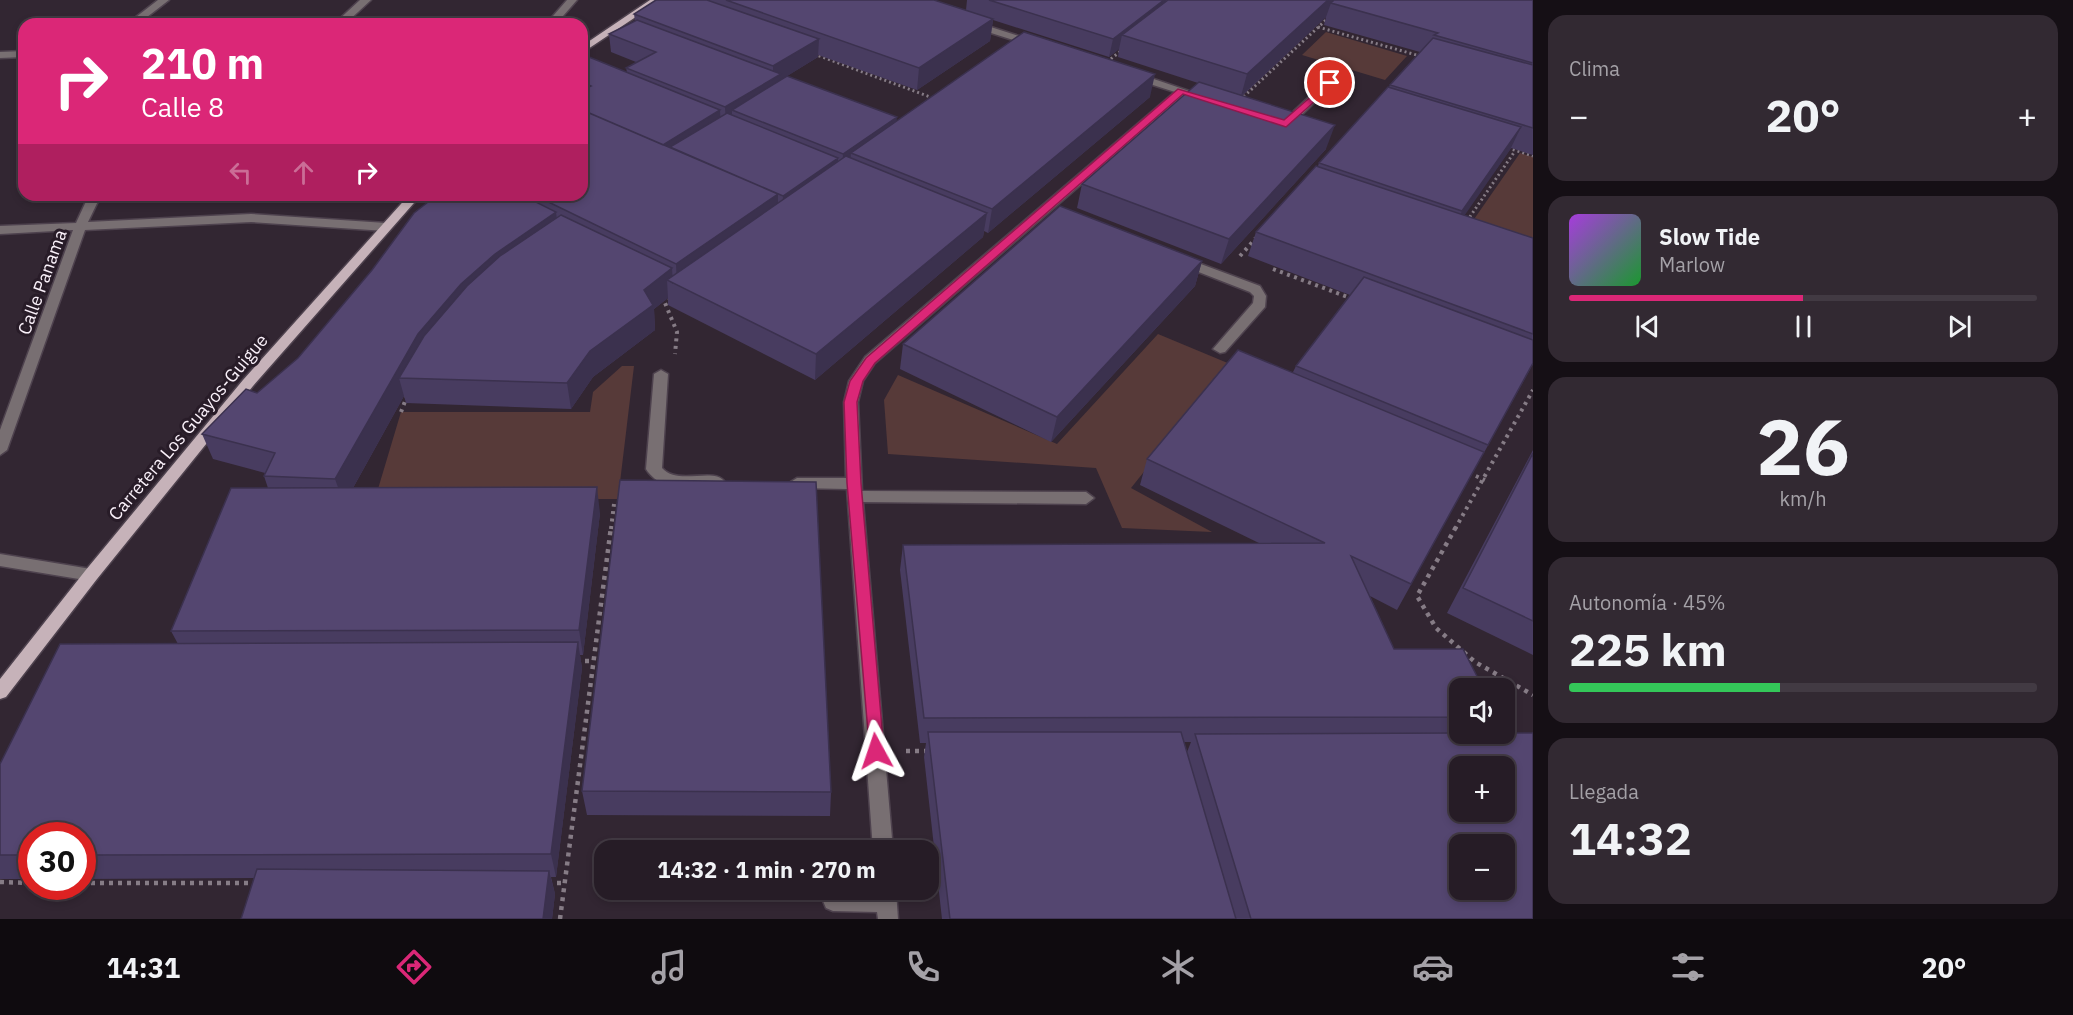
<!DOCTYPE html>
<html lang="es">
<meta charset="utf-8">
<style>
body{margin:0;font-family:"IBM Plex Sans",sans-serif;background:#322932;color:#f1f3f6;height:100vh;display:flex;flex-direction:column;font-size:22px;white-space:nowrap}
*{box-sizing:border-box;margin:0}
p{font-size:20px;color:#a4a1a7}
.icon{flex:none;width:33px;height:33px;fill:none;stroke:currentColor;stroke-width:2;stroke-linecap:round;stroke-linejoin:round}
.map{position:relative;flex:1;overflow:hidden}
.panel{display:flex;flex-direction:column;gap:15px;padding:15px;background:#150f15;width:540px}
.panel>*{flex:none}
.banner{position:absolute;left:18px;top:18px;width:570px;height:183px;border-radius:18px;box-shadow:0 3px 9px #0003,0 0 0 2px #423a43;background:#db2777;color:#fff;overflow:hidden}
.controls{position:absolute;left:1449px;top:678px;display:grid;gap:12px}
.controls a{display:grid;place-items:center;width:66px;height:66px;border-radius:12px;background:#261c26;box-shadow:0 3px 9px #0003,0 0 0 2px #423a43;font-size:30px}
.speed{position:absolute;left:18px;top:822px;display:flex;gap:12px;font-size:30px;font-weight:700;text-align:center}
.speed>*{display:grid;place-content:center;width:78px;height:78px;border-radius:50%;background:#261c26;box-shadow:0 3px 9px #0003,0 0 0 2px #423a43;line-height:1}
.speed .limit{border:9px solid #d22;background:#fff;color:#111}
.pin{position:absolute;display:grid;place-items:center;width:51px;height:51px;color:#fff;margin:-26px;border:3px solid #fff;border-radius:50%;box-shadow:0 2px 6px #0007}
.me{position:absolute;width:66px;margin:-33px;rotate:355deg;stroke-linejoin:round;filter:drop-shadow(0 0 4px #0008)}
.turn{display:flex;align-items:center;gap:21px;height:126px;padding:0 24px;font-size:27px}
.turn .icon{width:78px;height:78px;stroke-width:2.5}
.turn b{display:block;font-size:42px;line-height:51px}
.lanes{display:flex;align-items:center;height:57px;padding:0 24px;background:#0003;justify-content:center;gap:30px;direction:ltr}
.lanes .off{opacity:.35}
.big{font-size:45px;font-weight:800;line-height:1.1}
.panel .tile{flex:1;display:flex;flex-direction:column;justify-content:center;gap:9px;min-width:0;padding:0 21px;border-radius:18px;background:#322932}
.panel .dial{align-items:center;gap:0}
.dial b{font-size:78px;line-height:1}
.song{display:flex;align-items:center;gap:18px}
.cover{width:72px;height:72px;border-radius:9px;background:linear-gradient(135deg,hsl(280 70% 55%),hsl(130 70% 35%))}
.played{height:6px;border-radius:3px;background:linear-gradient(90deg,#db2777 50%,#423a43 50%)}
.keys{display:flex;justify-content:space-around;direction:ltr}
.heat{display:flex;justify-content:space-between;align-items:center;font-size:33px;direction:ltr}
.charge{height:9px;border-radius:4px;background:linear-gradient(90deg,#34c759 45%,#423a43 0)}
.trip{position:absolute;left:594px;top:840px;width:345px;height:60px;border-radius:18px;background:#261c26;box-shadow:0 3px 9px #0003,0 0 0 2px #423a43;font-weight:800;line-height:60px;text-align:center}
.dock{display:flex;height:96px;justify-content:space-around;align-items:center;background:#0f0b0f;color:#a4a1a7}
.dock .icon{width:42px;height:42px}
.dock .active{color:#db2777}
.dock b{font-size:27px;color:#f1f3f6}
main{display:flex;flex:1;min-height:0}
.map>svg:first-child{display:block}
.green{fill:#573a39}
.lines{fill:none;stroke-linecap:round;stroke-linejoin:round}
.minor-casing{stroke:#4e424e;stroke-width:3}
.major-casing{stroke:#4e424e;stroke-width:3}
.path-far2{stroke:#867c86;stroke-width:3;stroke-dasharray:2 3;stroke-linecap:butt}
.path-far1{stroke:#867c86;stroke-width:4;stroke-dasharray:3 4.5;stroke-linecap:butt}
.path{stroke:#867c86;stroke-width:4.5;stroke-dasharray:4 5;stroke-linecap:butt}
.minor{fill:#786f72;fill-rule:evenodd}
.major{fill:#c6b2b9;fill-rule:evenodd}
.wall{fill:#483c60;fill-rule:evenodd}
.shaded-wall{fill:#3b314e}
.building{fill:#544670;stroke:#3b314e;stroke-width:1.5;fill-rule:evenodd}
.route{fill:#db2777;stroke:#8e194d;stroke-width:1.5}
.labels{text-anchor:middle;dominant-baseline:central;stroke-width:6;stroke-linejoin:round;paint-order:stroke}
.street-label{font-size:18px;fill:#faf1fa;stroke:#281c28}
</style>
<main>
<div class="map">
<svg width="1533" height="919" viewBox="0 0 1533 919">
<rect width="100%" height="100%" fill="#322632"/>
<path class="green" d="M1326,32L1407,56L1385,80L1302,55Z
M1520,153L1533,157V263L1461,238Z
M1158,334L1230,364L1131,488L1212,532L1122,528L1096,468L888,454L884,400L898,375L1057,444Z
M622,366H634L618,499H375L401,412H590L593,392Z"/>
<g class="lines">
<g class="minor-casing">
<path id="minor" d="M158,0H169L138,24H127Z
M360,0H371L345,24H334Z
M567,0H577L556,24H546Z
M972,21L1038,42L1040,44L1032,46L969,26L967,24Z
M24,51V57L0,58V52Z
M1131,74H1139L1195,93L1190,96L1184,95L875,363L863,381L858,402L862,491L1086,492L1094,498L1086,504L863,502L893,850H873L847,489L797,488L789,483L797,478H846L844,402L849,381L865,357L1175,92L1131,78Z
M1326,81L1335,83L1290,126H1282V122Z
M89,195H101L88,222L251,214L386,223L392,227L386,231L251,222L85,230L7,450L0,455V430L73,230L0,234V226L76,223Z
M1182,257L1260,286L1266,296L1265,307L1225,352L1220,353L1213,349L1253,303L1254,296L1250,292L1178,264L1176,261Z
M661,370L668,374L662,468C678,486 713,467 724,481L721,485C698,492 660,492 646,469L654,374Z
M0,554L91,569L97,571L99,575L97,579L91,581L0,566Z
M876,890H896L898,919H878L877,912L833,911L826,908L823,901L826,894L833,891L876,892Z"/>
</g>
<g class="major-casing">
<path id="major" d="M650,0H661L582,53V46Z
M409,195H421L253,386L97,579L6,697L0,699V679L85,571L243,380Z"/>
</g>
<path class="path-far2" d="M1318,27L1420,56
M814,54L933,98
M1107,62L1122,50
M1240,100L1327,19
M1508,148L1533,156
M1467,221L1515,151"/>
<path class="path-far1" d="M1240,256L1256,238
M1273,269L1353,299
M671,299L665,303L677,332L675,354
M401,412L407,396
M1469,473L1485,480
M611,529L614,504
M1455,529L1533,390"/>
<path class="path" d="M1456,527L1417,596L1436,628L1475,662L1533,695
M576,661H594
M906,751H929
M0,882L32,883
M82,883H256
M548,883H564
M560,919L611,527"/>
<use href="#minor" class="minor"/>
<use href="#major" class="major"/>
</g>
<path class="wall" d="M656,0H934L966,10L967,0H1533V155L1511,148L1464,215L1533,238V364L1397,610L1370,596L1394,649L1460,688V734L1533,919H942L924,757L926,743H920L900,570L903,545L1261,544L1140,485L1147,459L1293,372L1296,366L1350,295L1248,256L1256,232L1318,166L1319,163L1389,87L1390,85L1420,52L1324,25L1326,17L1242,96L1326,149L1221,264L1077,208L1082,184L1198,83L1118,57L1119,49L1109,57L993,20L990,41L917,90L818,55V57L787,76L896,121L1150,97L988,233L984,231L983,237L815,380L668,305V298L654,309L655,330L593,377L571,409L406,403L404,396L353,488L600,513L583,655H580L582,668L556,877H551L555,894L552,919H241L254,878L82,879V836H32V879H0V764L178,644L171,631L268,488L264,476L265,473L213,459L202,434L257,393L298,358L437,195H582V61L627,72L626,68L636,62L611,52L609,34L635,21L634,14ZM1184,742H1191L1187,752Z
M1202,261L1195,286L1051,442L900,369L903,344Z
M1533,450V655L1447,613Z
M582,791L831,792L830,816L587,815Z"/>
<path class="shaded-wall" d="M1164,0H1166L1163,15L1122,35L1119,49L1109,57L1113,39Z
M1328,0H1345L1331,3L1326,17L1241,96L1247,74Z
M993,19L990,41L917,90L919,68Z
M819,39L818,57L732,110V122L726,126L725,107L773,78V66Z
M1155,74L1150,97L988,233L992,209Z
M720,110L721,129L670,147L663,145Z
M897,117L895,136L851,153L850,168L842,174L843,154Z
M1335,125L1326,149L1221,264L1229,239Z
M1521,127L1510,150L1451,235L1462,211Z
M838,158L837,177L782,216L783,196Z
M778,194V219L677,286L676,264Z
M556,212L559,236L399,378L404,396L344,504L335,479L418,334L461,284L495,254Z
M987,213L983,237L815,380L816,354Z
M1202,261L1195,286L1051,442L1057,417Z
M672,268L673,284L667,280L668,298L654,309L655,330L593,377L571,409L567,383L590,351L644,290Z
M597,487L600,513L583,655L579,630Z
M578,642L582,668L556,877L551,854Z
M549,871L555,894L552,919H543Z"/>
<path class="building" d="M656,0H707L819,39L773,66L634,14Z
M726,0H934L993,19L919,68Z
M989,0H1164L1113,39Z
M1168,0H1328L1247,74L1122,35Z
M1334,0H1533V63L1434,35L1438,33L1331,3Z
M637,20L781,74L725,107L626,68L656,52L609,34Z
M1024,32L1155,74L992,209L851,153Z
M1433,38L1533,65V128L1390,85Z
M589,57L720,110L663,145L582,110V90L591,86L582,82V61Z
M787,76L897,117L843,154L732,110Z
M1199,82L1335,125L1229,239L1082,184Z
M1388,87L1521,127L1462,211L1319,163Z
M587,112L778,194L676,264L534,195H582V115Z
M727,113L838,158L783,196L670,147Z
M846,156L987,213L816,354L667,280Z
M1316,166L1533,238V334L1256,232Z
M437,195H522L556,212L495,254L461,284L418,334L335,479L264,476L275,453L202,434L246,389L257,393L298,358L372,270L414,213Z
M1060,206L1202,261L1057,417L903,344Z
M561,215L672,268L644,290L653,305L590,351L567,383L399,378L424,336L467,286L500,256Z
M1364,277L1533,340V363L1488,445L1296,366Z
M1238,350L1484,452L1411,584L1351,556L1394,649H1463L1483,688H1460V717L924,718L903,545L1325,543L1147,459Z
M1533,453V621L1463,588Z
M620,480L816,482L831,792L582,791Z
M597,487L579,630L171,631L231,488Z
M578,642L551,854L82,855V836H32V855H0V764L60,644Z
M928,732H1181L1236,919H950Z
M1460,733H1533V919H1251L1195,734ZM1460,766H1504V812H1460ZM1460,844H1504V890H1460Z
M257,869L549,871L543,919H241Z"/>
<path class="route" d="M1330,80L1333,81V85L1286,127L1183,94L875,363L863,381L857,402L861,483L884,751L882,756L876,758L870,756L847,483L844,402L850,381L866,358L1178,89L1284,120Z"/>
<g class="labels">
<g class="street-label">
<text transform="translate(42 282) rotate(-70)">Calle Panama</text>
<text transform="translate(188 427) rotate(-50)">Carretera Los Guayos-Guigue</text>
</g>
</g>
</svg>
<div class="controls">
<a><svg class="icon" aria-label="sound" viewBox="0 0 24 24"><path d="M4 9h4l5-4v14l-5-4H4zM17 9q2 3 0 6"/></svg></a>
<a>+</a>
<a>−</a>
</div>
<div class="speed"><div class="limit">30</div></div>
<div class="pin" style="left:1330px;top:83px;background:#d93025"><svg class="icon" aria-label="arrive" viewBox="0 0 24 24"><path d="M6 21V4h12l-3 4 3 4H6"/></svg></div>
<svg class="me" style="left:876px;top:751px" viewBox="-20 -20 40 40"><path d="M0-17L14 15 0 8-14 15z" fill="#db2777" stroke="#fff" stroke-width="4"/></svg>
<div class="trip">14:32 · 1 min · 270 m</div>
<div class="banner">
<div class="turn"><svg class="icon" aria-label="right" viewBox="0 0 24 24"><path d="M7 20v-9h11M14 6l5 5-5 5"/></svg><div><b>210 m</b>Calle 8</div></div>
<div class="lanes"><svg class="icon off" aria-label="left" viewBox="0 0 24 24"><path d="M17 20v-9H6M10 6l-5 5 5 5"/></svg><svg class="icon off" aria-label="ahead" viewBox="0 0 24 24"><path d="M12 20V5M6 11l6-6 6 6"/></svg><svg class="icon" aria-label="right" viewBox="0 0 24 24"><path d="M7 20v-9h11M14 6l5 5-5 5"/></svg></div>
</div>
</div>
<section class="panel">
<div class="tile"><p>Clima</p>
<div class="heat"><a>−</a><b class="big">20°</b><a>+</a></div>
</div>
<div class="tile">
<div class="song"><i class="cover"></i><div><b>Slow Tide</b><p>Marlow</p></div></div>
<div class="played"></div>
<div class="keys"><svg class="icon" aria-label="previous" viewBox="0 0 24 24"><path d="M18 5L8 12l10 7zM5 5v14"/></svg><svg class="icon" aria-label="pause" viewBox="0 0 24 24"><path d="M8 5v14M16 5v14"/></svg><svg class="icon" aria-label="next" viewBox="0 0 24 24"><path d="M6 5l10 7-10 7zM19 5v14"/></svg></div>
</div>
<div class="tile dial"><b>26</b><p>km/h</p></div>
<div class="tile"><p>Autonomía · 45%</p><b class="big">225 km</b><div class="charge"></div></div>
<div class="tile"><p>Llegada</p><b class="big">14:32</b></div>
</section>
</main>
<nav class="dock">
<b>14:31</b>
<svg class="icon active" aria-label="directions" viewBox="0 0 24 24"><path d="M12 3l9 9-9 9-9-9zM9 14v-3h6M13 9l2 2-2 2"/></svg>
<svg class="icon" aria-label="music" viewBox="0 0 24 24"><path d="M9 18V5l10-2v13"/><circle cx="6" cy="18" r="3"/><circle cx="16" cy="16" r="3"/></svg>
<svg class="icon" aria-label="phone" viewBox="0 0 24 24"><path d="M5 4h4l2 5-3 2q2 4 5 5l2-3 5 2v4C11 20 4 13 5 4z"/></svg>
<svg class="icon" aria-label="climate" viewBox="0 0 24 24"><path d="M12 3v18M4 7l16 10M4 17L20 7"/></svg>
<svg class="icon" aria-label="car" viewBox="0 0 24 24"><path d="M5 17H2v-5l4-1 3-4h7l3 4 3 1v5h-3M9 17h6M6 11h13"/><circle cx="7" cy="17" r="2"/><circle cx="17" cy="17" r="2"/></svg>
<svg class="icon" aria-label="filters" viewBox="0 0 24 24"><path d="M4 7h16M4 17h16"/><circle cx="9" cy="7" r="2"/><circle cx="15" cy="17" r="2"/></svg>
<b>20°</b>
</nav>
